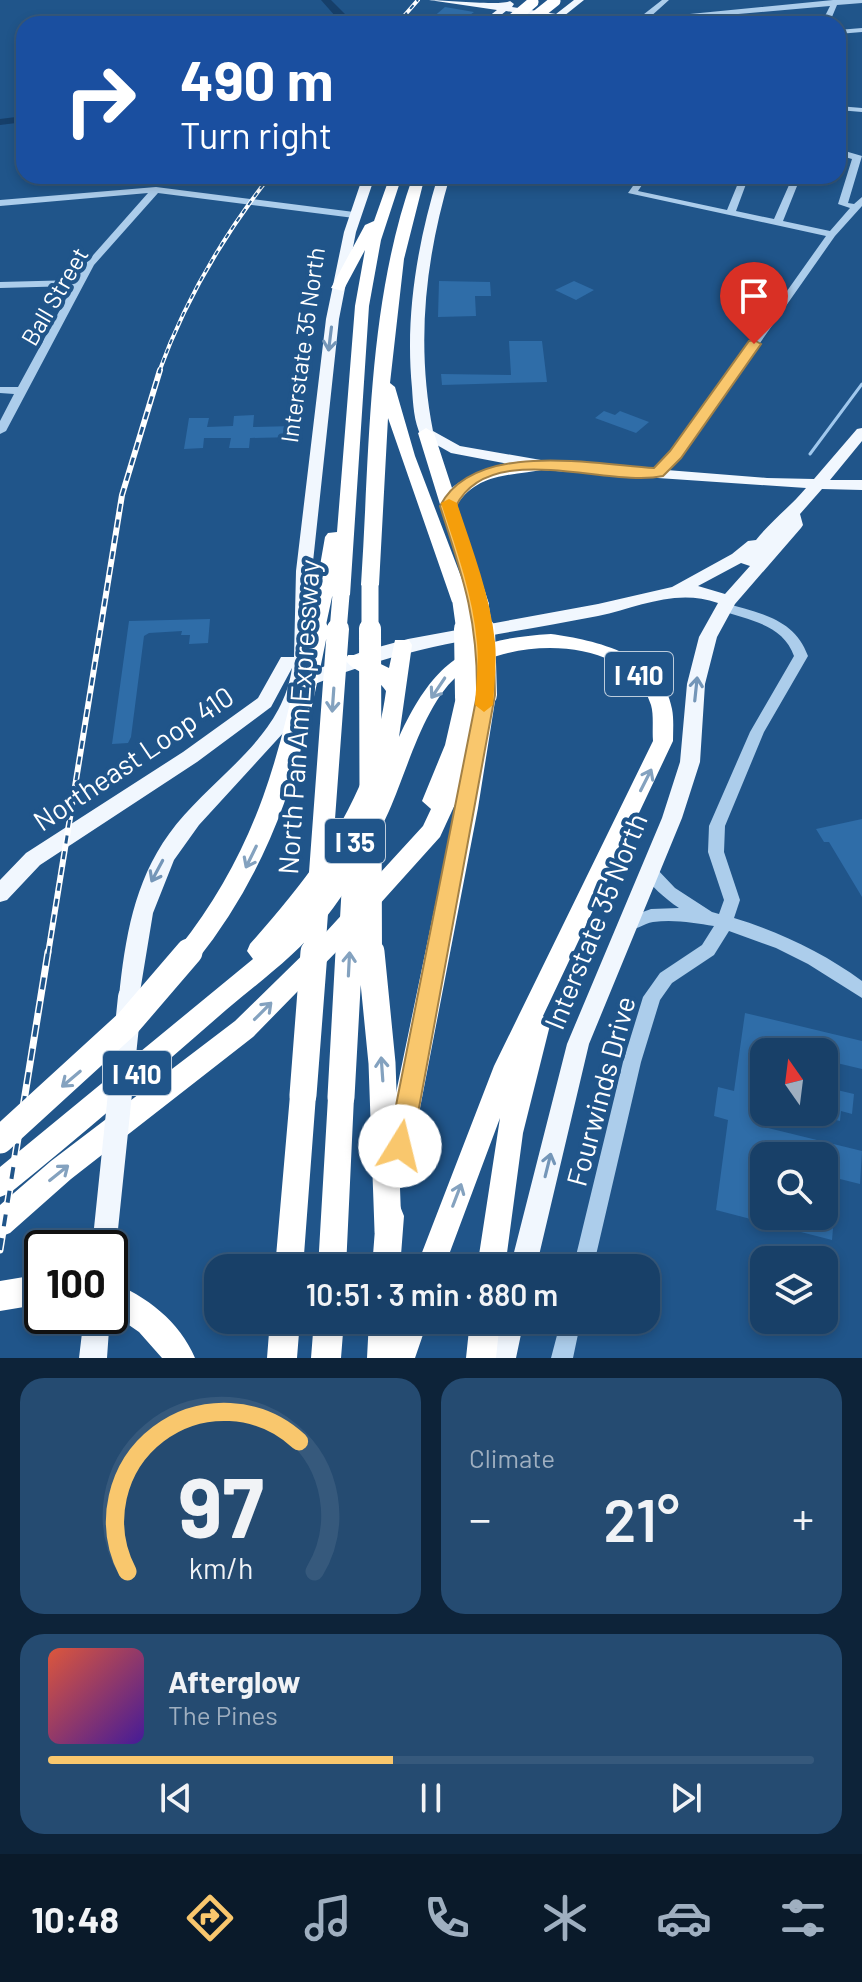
<!DOCTYPE html>
<meta charset="utf-8">
<style>
body{margin:0;font-family:Barlow,sans-serif;background:#254b71;color:#f1f3f6;height:100vh;display:flex;flex-direction:column;font-size:30px;white-space:nowrap}
*{box-sizing:border-box;margin:0}
p{font-size:26px;color:#9fafc0}
.icon{flex:none;width:44px;height:44px;fill:none;stroke:currentColor;stroke-width:2;stroke-linecap:round;stroke-linejoin:round}
.map{position:relative;height:1358px;overflow:hidden}
.details{display:flex;flex-direction:column;gap:20px;padding:20px;background:#0d2339;flex:1}
.details>*{flex:none}
.banner{position:absolute;left:16px;top:16px;width:830px;height:168px;border-radius:24px;box-shadow:0 4px 12px #0003,0 0 0 2px #36597c;background:#1a4fa0;color:#fff;overflow:hidden}
.needle{width:52px;rotate:346deg}
.buttons{position:absolute;left:750px;top:1038px;display:grid;gap:16px}
.buttons a{display:grid;place-items:center;width:88px;height:88px;border-radius:16px;background:#184068;box-shadow:0 4px 12px #0003,0 0 0 2px #36597c;font-size:40px}
.speed{position:absolute;left:24px;top:1230px;display:flex;gap:16px;font-size:40px;font-weight:700;text-align:center}
.speed>*{display:grid;place-content:center;width:104px;height:104px;border-radius:50%;background:#184068;box-shadow:0 4px 12px #0003,0 0 0 2px #36597c;line-height:1}
.speed .limit{border:4px solid #111;border-radius:12px;background:#fff;color:#111}
.pin{position:absolute;display:grid;place-items:center;width:68px;height:68px;color:#fff;margin:-82px -34px;border-radius:50% 50% 50% 0;rotate:-45deg;box-shadow:0 0 8px #0007}
.pin .icon{rotate:45deg}
.me{position:absolute;width:88px;margin:-44px;rotate:9deg;stroke-linejoin:round;filter:drop-shadow(0 0 6px #0008)}
.turn{display:flex;align-items:center;gap:28px;height:168px;padding:0 32px;font-size:36px}
.turn .icon{width:104px;height:104px;stroke-width:2.5}
.turn b{display:block;font-size:56px;line-height:68px}
.big{font-size:60px;font-weight:600;line-height:1.1}
.details .tile{flex:1;display:flex;flex-direction:column;justify-content:center;gap:12px;min-width:0;padding:0 28px;border-radius:24px;background:#254b71}
.details .dial{align-items:center;gap:0}
.dial svg{height:208px;overflow:visible;fill:none;stroke:#36597c;stroke-width:7;stroke-linecap:round;text-anchor:middle}
.dial text{fill:#f1f3f6;stroke:none}
.song{display:flex;align-items:center;gap:24px}
.cover{width:96px;height:96px;border-radius:12px;background:linear-gradient(135deg,hsl(10 70% 55%),hsl(260 70% 35%))}
.played{height:8px;border-radius:4px;background:linear-gradient(90deg,#f9c76d 45%,#36597c 45%)}
.keys{display:flex;justify-content:space-around;direction:ltr}
.heat{display:flex;justify-content:space-between;align-items:center;font-size:44px;direction:ltr}
.details .tiles{flex:1;display:grid;gap:20px;grid-template-columns:1fr 1fr}
.tile:last-child{grid-column:span 2}
.trip{position:absolute;left:204px;top:1254px;width:456px;height:80px;border-radius:24px;background:#184068;box-shadow:0 4px 12px #0003,0 0 0 2px #36597c;font-weight:600;line-height:80px;text-align:center}
.menu{display:flex;height:128px;justify-content:space-around;align-items:center;background:#0a1a2a;color:#9fafc0}
.menu .icon{width:56px;height:56px}
.menu .selected{color:#f9c76d}
.menu b{font-size:36px;color:#f1f3f6}
.map>svg:first-child{display:block}
.lines{fill:none;stroke-linecap:round;stroke-linejoin:round}
.stream{stroke:#a0c8ed;stroke-width:3}
.river{fill:#163f6a;fill-rule:evenodd}
.building{fill:#2f6da8}
.minor{fill:#accdeb;fill-rule:evenodd}
.major{fill:#f1f7fe;fill-rule:evenodd}
.highway{fill:#fff;fill-rule:evenodd}
.rail-far2-casing{stroke:#fff;stroke-width:4}
.rail-far1-casing{stroke:#fff;stroke-width:6}
.rail-casing{stroke:#fff;stroke-width:7}
.rail-far2{stroke:#20558a;stroke-width:2;stroke-dasharray:5;stroke-linecap:butt}
.rail-far1{stroke:#20558a;stroke-width:3;stroke-dasharray:8;stroke-linecap:butt}
.rail{stroke:#20558a;stroke-width:4;stroke-dasharray:12;stroke-linecap:butt}
.major-bridge{stroke:#f1f7fe;stroke-width:24}
.highway-bridge-far3{stroke:#fff;stroke-width:11}
.highway-bridge-far2{stroke:#fff;stroke-width:17}
.highway-bridge-far1{stroke:#fff;stroke-width:22}
.highway-bridge{stroke:#fff;stroke-width:27}
.oneway{stroke:#7496b8}
.oneway2{stroke:#84a2bf}
.route{fill:#f9c76d;stroke:#a28147;stroke-width:2}
.slow{fill:#f59e0b}
.labels{text-anchor:middle;dominant-baseline:central;stroke-width:8;stroke-linejoin:round;paint-order:stroke}
.far-street-label{font-size:24px;fill:#fff;stroke:#20558a}
.shield{fill:#20558a;stroke:#bcccdc;stroke-width:2}
.shield-label{font-size:26px;font-weight:bold;fill:#fff}
.street-label{font-size:28px;fill:#fff;stroke:#20558a}
</style>
<div class="map">
<svg width="862" height="1358" viewBox="0 0 862 1358">
<rect width="100%" height="100%" fill="#20558a"/>
<g class="lines">
<path class="stream" d="M810,454L862,384"/>
<path class="river" d="M321,0H331L346,15V19L340,24H329L336,17Z
M24,116V122L0,125V119Z"/>
</g>
<path class="building" d="M445,7L474,12L458,24H425Z
M439,281L490,282L491,296H475L476,316L438,317Z
M574,281L594,290L576,300L555,290Z
M509,341H542L547,382L442,385L441,374L511,375Z
M604,411L615,415L620,411L649,422L636,433L595,418Z
M254,415L253,427L295,426V437L250,438L249,448H229L231,438H204L203,448L184,449L189,418H209L207,427L233,426L234,416Z
M210,619L208,643L189,644L190,635H181L182,631L149,633L144,636L131,737L128,743L112,744L129,621Z
M862,819V897L829,842H824L816,829Z
M745,1013L862,1041V1069L824,1060V1052L774,1048V1052H764V1112H770L768,1128L862,1151L860,1184L824,1175V1156H764L760,1186L764,1187V1216H824V1202L835,1205L832,1240L716,1210L728,1120L714,1116L718,1087L734,1091Z
M824,1087L854,1094L852,1114L841,1111L840,1121L824,1117Z"/>
<g class="lines">
<path class="minor" d="M662,0H669L649,18L833,0H862V3L837,5L829,24H821L830,6L624,24L557,19L553,17L557,15L622,20L639,18Z
M862,28V32L838,34V30Z
M838,106L862,108V112L838,110Z
M838,149L862,156L848,203L854,204L862,197V206L835,236L680,457L662,476H654V470L672,453L826,236L628,193L640,176H648L638,191L727,210L741,176H749L736,211L774,219L793,176H801L783,221L830,231L850,208L838,204L852,159L838,155Z
M156,187L354,212L359,215L354,218L158,193L94,265L6,431L0,434V421L14,394L0,393V387H18L73,286L0,288V282L76,280L87,262L148,193L0,206V200Z
M724,603C759,613 794,618 808,656L764,732L725,826L724,852L740,900L734,918C780,932 824,953 862,981V998L808,964L776,948L729,931L714,955L672,983L660,1000L641,1062L593,1268H573L623,1062L643,997L660,973L702,945L714,926C695,923 674,919 653,922C642,924 633,933 621,930L619,925L621,920L651,909L679,908C664,898 651,886 641,871L643,867L649,865L655,867L675,888L712,912L719,914L724,900L708,852L709,826L750,732L794,656C783,624 748,620 719,610L717,607L719,604Z
M561,1320H581L573,1358H551Z"/>
<path class="major" d="M429,0C445,0 501,6 510,1L514,4L512,7L556,14L574,0H584L554,24H546L550,19L506,11L490,24H479L497,10Z
M363,176H375L356,232L339,319L312,571L310,672L364,651L408,639L598,604L672,587L732,554L748,541L756,540C771,521 790,507 806,488L541,470L451,453L421,436C414,422 413,404 412,388C405,316 417,245 438,176H450C425,260 416,344 433,431L460,446L541,460L767,478L814,479L857,429L862,428V441L830,480H862V490L822,489L800,514L803,525L801,528L735,604L717,637L705,684L700,762L682,818L589,1044L536,1268H510L567,1044L662,818L680,762L687,684L699,637L718,603C676,588 639,607 598,616C497,636 403,645 306,688L285,731L199,825L174,860L153,913L138,1004L130,1007L122,1004L119,997C125,939 134,882 169,834C209,778 282,741 292,668L271,707L197,762L40,865L7,900L0,902V880L26,853L183,752L258,698L281,657H294L296,571L326,319L344,232ZM741,563L750,566L725,594L698,586Z
M84,1316L110,1315L107,1358H79Z
M498,1320H524L516,1358H488Z"/>
<path class="highway" d="M390,176H402L381,240L369,306L350,595L341,601L332,596L324,600L315,594L325,537L328,533L337,532L355,306L365,250L343,291L331,288L365,225L374,221Z
M413,176H425L404,259L390,383L395,387L415,456L468,595L418,433L426,428L434,433L452,488C468,473 532,449 549,465L547,469C513,476 478,472 457,505L489,604L480,610L473,608L470,603L461,608L452,602L388,418L379,585L370,591L361,585C370,450 367,305 413,176Z
M551,634C595,640 663,655 672,709C674,719 673,731 673,741L543,1016L550,1025L523,1133L505,1268H477L500,1118L444,1268H416L494,1066L653,741C652,730 654,715 651,705C628,634 511,637 461,673C425,700 407,771 389,811C372,849 350,887 324,920C297,955 260,981 226,1010C155,1072 83,1134 10,1193L0,1197V1167L253,959L247,951L250,944C318,868 372,794 386,691C374,673 357,675 345,660L348,655H362L389,668L395,640H409L412,645L399,737C435,660 466,639 551,634Z
M486,688L496,695L478,808L405,1186L395,1190L385,1186L381,1177L391,1117L457,800L440,837L342,946L253,1037L71,1179L10,1233L0,1237V1205L51,1161L235,1021L326,932L423,826L431,809L422,801L445,745L456,697L466,690L476,696L479,690Z
M303,1083L312,1087L316,1095L303,1268H275L290,1095L294,1087Z
M341,1085L350,1089L354,1097L346,1268H318L328,1097L332,1089Z
M390,1202L400,1206L404,1216L400,1268H372L376,1216L380,1206Z
M42,1274V1304L0,1311V1281Z
M110,1282C146,1295 180,1322 195,1358H162L139,1332L110,1312Z
M270,1320H300L297,1358H267Z
M314,1320H344L341,1358H311Z
M369,1320H428L415,1358H367Z
M470,1320H500L496,1358H466Z"/>
<g class="rail-far2-casing">
<path id="rail-far2" d="M397,24L418,0
M159,372C185,300 223,236 270,176"/>
</g>
<g class="rail-far1-casing">
<path id="rail-far1" d="M48,954L122,495L160,370"/>
</g>
<g class="rail-casing">
<path id="rail" d="M0,1250L48,952"/>
</g>
<use href="#rail-far2" class="rail-far2"/>
<use href="#rail-far1" class="rail-far1"/>
<use href="#rail" class="rail"/>
<path class="major-bridge" d="M104,1248L130,997"/>
<path class="highway-bridge-far3" d="M508,23L533,2
M526,24L555,1"/>
<path class="highway-bridge-far2" d="M461,602L465,631
M480,604L484,631
M316,631L324,594
M338,631L341,595
M370,631V585"/>
<path class="highway-bridge-far1" d="M370,629L371,954
M465,629L466,697
M484,629L486,695
M188,954C269,852 292,754 317,629
M314,954L338,629
M349,954L356,830"/>
<path class="highway-bridge" d="M371,952L382,1063L388,1230
M303,1095L314,952
M341,1097L349,952
M0,1140L128,1023L189,952"/>
</g>
<defs><path id="oneway-shaft" d="M-6 0H5M1.5-3L5.5 0L1.5 3" fill="none" stroke-width="1.6" stroke-linecap="round" stroke-linejoin="round" transform="scale(2)"/></defs>
<g class="oneway">
<use href="#oneway-shaft" transform="translate(330 339) rotate(97)"/>
<use href="#oneway-shaft" transform="translate(696 689) rotate(-84)"/>
<use href="#oneway-shaft" transform="translate(157 871) rotate(118)"/>
<use href="#oneway-shaft" transform="translate(548 1165) rotate(-76)"/>
</g>
<g class="oneway2">
<use href="#oneway-shaft" transform="translate(438 688) rotate(124)"/>
<use href="#oneway-shaft" transform="translate(333 700) rotate(94)"/>
<use href="#oneway-shaft" transform="translate(646 780) rotate(-63)"/>
<use href="#oneway-shaft" transform="translate(251 857) rotate(116)"/>
<use href="#oneway-shaft" transform="translate(349 964) rotate(-87)"/>
<use href="#oneway-shaft" transform="translate(263 1011) rotate(-45)"/>
<use href="#oneway-shaft" transform="translate(382 1069) rotate(-94)"/>
<use href="#oneway-shaft" transform="translate(71 1079) rotate(140)"/>
<use href="#oneway-shaft" transform="translate(59 1173) rotate(-39)"/>
<use href="#oneway-shaft" transform="translate(457 1195) rotate(-69)"/>
</g>
<path class="route" d="M754,340L761,344L681,458L663,476C607,488 490,438 456,506C479,577 495,619 495,695L412,1146L408,1154L400,1157L391,1154L388,1146L477,695C478,619 463,577 440,506C474,440 592,464 654,468L670,451L749,341Z"/>
<path class="slow" d="M449,499L457,503C472,549 490,594 495,642C497,663 494,685 493,705L484,712L475,705C476,685 479,663 477,643C473,595 456,549 441,503Z"/>
<g class="labels">
<g class="far-street-label">
<text transform="translate(54 296) rotate(-60)">Ball Street</text>
<text transform="translate(302 345) rotate(-82)">Interstate 35 North</text>
</g>
<g class="shield">
<rect x="605" y="652" width="68" height="44" rx="6"/>
<rect x="325" y="819" width="60" height="44" rx="6"/>
<rect x="103" y="1051" width="68" height="44" rx="6"/>
</g>
<g class="shield-label">
<text x="639" y="674">I 410</text>
<text x="355" y="841">I 35</text>
<text x="137" y="1073">I 410</text>
</g>
<g class="street-label">
<text transform="translate(298 717) rotate(-86)">North Pan Am Expressway</text>
<text transform="translate(133 758) rotate(-34)">Northeast Loop 410</text>
<text transform="translate(595 921) rotate(-68)">Interstate 35 North</text>
<text transform="translate(600 1091) rotate(-75)">Fourwinds Drive</text>
</g>
</g>
</svg>
<div class="buttons">
<a><svg class="needle" viewBox="-14 -14 28 28"><path d="M0-13l5 13h-10z" fill="#e53935"/><path d="M0 13l5-13h-10z" fill="#9fafc0"/></svg></a>
<a><svg class="icon" aria-label="search" viewBox="0 0 24 24"><circle cx="10" cy="10" r="6"/><path d="M15 15l6 6"/></svg></a>
<a><svg class="icon" aria-label="layers" viewBox="0 0 24 24"><path d="M12 4l9 5-9 5-9-5zM3 14l9 5 9-5"/></svg></a>
</div>
<div class="speed"><div class="limit">100</div></div>
<div class="pin" style="left:754px;top:344px;background:#d93025"><svg class="icon" aria-label="arrive" viewBox="0 0 24 24"><path d="M6 21V4h12l-3 4 3 4H6"/></svg></div>
<svg class="me" style="left:400px;top:1146px" viewBox="-20 -20 40 40"><circle r="19" fill="#fff"/><path d="M0-13L10 11 0 6-10 11z" fill="#f9c76d"/></svg>
<div class="trip">10:51 · 3 min · 880 m</div>
<div class="banner">
<div class="turn"><svg class="icon" aria-label="right" viewBox="0 0 24 24"><path d="M7 20v-9h11M14 6l5 5-5 5"/></svg><div><b>490 m</b>Turn right</div></div>
</div>
</div>
<section class="details">
<div class="tiles">
<div class="tile dial"><svg viewBox="0 0 100 80">
<path d="M14 69A42 42 0 1 1 86 69"/>
<path d="M14 69A42 42 0 0 1 80 19" stroke="#f9c76d"/>
<text x="50" y="56" font-size="32" font-weight="700">97</text>
<text x="50" y="72" font-size="11">km/h</text>
</svg></div>
<div class="tile"><p>Climate</p>
<div class="heat"><a>−</a><b class="big">21°</b><a>+</a></div>
</div>
<div class="tile">
<div class="song"><i class="cover"></i><div><b>Afterglow</b><p>The Pines</p></div></div>
<div class="played"></div>
<div class="keys"><svg class="icon" aria-label="previous" viewBox="0 0 24 24"><path d="M18 5L8 12l10 7zM5 5v14"/></svg><svg class="icon" aria-label="pause" viewBox="0 0 24 24"><path d="M8 5v14M16 5v14"/></svg><svg class="icon" aria-label="next" viewBox="0 0 24 24"><path d="M6 5l10 7-10 7zM19 5v14"/></svg></div>
</div>
</div>
</section>
<nav class="menu">
<b>10:48</b>
<svg class="icon selected" aria-label="directions" viewBox="0 0 24 24"><path d="M12 3l9 9-9 9-9-9zM9 14v-3h6M13 9l2 2-2 2"/></svg>
<svg class="icon" aria-label="music" viewBox="0 0 24 24"><path d="M9 18V5l10-2v13"/><circle cx="6" cy="18" r="3"/><circle cx="16" cy="16" r="3"/></svg>
<svg class="icon" aria-label="phone" viewBox="0 0 24 24"><path d="M5 4h4l2 5-3 2q2 4 5 5l2-3 5 2v4C11 20 4 13 5 4z"/></svg>
<svg class="icon" aria-label="climate" viewBox="0 0 24 24"><path d="M12 3v18M4 7l16 10M4 17L20 7"/></svg>
<svg class="icon" aria-label="car" viewBox="0 0 24 24"><path d="M5 17H2v-5l4-1 3-4h7l3 4 3 1v5h-3M9 17h6M6 11h13"/><circle cx="7" cy="17" r="2"/><circle cx="17" cy="17" r="2"/></svg>
<svg class="icon" aria-label="filters" viewBox="0 0 24 24"><path d="M4 7h16M4 17h16"/><circle cx="9" cy="7" r="2"/><circle cx="15" cy="17" r="2"/></svg>
</nav>
